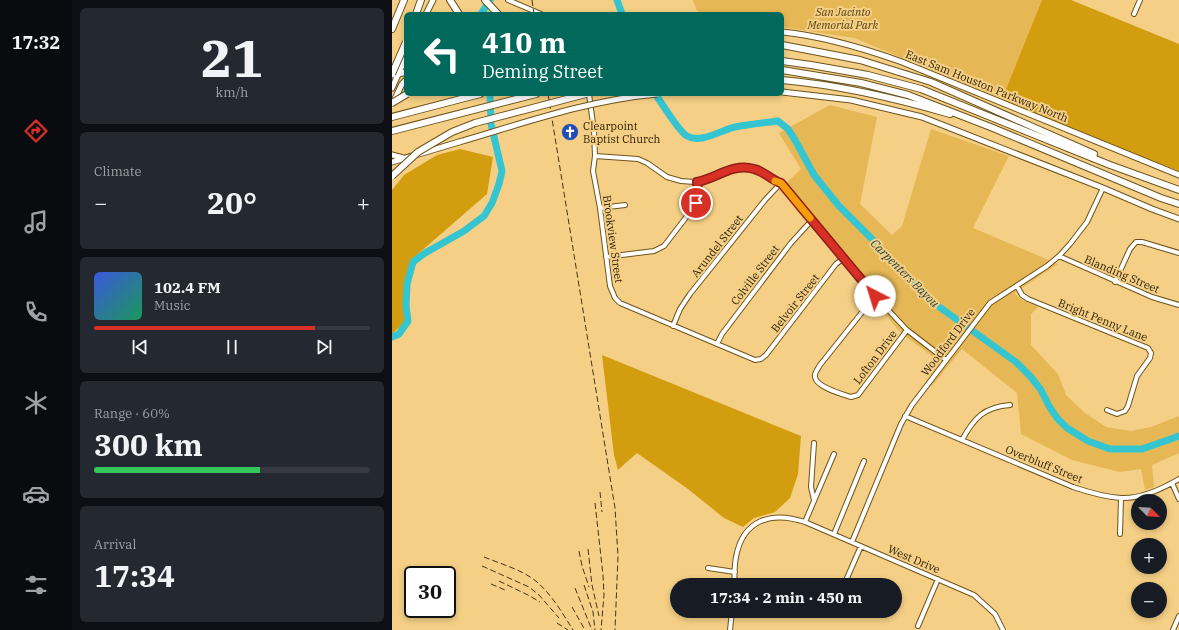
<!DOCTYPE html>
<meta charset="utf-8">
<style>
body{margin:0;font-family:"IBM Plex Serif",serif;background:#242831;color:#f1f3f6;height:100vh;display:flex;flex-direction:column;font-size:15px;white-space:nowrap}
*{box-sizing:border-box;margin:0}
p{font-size:13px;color:#9ea1a6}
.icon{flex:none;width:22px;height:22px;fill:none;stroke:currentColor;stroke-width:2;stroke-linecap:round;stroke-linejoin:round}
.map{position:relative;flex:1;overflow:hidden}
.panel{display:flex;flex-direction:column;gap:8px;padding:8px;background:#0d0f14;width:320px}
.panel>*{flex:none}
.top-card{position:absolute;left:12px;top:12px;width:380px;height:84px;border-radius:6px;box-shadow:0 2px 6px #0003;background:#00695c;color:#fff;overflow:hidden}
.needle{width:26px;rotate:114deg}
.tools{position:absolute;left:739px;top:494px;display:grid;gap:8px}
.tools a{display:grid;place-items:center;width:36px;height:36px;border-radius:50%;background:#171b24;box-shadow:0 2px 6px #0003;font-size:20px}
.speed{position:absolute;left:12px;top:566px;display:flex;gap:8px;font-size:20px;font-weight:700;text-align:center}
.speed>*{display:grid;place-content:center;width:52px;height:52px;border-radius:50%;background:#171b24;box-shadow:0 2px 6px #0003;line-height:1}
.speed .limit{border:2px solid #111;border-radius:6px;background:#fff;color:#111}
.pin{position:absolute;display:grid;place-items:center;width:34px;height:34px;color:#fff;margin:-17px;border:2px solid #fff;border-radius:50%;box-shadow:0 1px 4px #0007}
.me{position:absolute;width:44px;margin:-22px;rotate:320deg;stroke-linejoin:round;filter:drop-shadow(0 0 3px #0008)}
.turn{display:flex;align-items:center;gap:14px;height:84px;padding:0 12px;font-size:18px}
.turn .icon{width:52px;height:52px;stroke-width:2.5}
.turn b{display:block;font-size:28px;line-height:34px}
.big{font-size:30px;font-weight:800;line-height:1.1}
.panel .tile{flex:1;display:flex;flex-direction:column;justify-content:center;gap:6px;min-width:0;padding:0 14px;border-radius:6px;background:#242831}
.panel .dial{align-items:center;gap:0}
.dial b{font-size:52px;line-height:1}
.song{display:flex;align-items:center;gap:12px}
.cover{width:48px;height:48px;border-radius:6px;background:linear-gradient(135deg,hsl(230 70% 55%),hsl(150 70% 35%))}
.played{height:4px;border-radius:2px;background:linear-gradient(90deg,#d93025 80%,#363941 80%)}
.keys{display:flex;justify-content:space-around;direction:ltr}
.heat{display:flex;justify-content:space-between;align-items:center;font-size:22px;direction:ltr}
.charge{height:6px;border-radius:3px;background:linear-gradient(90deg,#34c759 60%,#363941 0)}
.trip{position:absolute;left:278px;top:578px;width:232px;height:40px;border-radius:20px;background:#171b24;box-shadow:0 2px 6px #0003;font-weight:800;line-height:40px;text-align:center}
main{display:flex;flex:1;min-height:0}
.tab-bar{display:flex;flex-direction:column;width:72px;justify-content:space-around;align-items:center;background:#090b0e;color:#9ea1a6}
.tab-bar .icon{width:28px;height:28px}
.tab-bar .on{color:#d93025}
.tab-bar b{font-size:18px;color:#f1f3f6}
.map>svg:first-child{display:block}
.green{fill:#e6b855}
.forest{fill:#d29d0f}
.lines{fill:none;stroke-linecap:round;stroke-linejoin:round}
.river{stroke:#35c5d1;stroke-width:7}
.minor-casing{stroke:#6e541b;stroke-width:6}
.major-casing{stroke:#6e541b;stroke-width:7}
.highway-casing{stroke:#6e541b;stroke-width:8}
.minor{stroke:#fff;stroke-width:4}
.major{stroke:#fff;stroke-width:5}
.highway{stroke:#fff;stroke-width:6}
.rail{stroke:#463512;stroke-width:1;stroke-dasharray:6 3;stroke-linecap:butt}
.major-bridge-casing{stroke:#6e541b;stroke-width:7;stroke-linecap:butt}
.highway-bridge-casing{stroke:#6e541b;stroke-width:8;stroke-linecap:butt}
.major-bridge{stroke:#fff;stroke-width:5}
.highway-bridge{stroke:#fff;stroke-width:6}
.route-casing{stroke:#8d1f18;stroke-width:10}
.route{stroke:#d93025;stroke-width:7}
.slow{stroke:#f59e0b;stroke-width:7}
.labels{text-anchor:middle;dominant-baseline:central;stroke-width:4;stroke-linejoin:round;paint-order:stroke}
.park-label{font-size:11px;font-style:italic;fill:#55400e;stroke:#f4cf85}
.street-label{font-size:11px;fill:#2a1c00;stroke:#f4cf85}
.poi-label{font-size:11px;fill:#2a1c00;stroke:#f4cf85;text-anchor:start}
.water-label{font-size:12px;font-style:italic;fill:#254245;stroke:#f4cf85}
</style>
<main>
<nav class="tab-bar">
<b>17:32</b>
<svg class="icon on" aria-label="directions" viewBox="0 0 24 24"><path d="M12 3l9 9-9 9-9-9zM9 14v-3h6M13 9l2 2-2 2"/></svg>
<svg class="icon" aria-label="music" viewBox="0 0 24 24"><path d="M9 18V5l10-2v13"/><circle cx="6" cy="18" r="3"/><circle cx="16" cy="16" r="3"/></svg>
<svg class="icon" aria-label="phone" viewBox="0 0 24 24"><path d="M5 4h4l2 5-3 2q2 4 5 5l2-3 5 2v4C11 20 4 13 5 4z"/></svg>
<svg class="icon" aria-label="climate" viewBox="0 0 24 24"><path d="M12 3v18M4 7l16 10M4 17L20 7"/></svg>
<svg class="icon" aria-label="car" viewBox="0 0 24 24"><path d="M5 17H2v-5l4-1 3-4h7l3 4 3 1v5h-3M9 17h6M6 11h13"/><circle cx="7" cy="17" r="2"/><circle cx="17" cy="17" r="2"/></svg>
<svg class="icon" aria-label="filters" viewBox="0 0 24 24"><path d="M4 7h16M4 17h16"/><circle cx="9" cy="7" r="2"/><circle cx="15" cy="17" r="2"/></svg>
</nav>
<section class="panel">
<div class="tile dial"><b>21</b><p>km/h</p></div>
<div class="tile"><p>Climate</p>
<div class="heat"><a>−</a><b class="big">20°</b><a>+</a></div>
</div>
<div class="tile">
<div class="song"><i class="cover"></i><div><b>102.4 FM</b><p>Music</p></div></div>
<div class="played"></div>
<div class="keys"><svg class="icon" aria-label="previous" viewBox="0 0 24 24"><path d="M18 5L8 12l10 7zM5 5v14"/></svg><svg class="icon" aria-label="pause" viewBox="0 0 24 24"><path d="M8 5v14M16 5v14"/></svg><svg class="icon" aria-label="next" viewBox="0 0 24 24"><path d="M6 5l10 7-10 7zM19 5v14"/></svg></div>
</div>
<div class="tile"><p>Range · 60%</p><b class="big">300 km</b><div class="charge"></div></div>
<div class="tile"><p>Arrival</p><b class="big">17:34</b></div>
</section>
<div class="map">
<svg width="787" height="630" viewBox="0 0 787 630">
<rect width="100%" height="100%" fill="#f4cf85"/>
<path class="green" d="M301,0H650L610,99L462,38L390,27V14H317L305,11Z
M438,105L485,117L468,204L500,235L510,226L539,129L617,156L581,228L666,264L622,293L630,300L646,307L639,314V345L666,374L674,395L693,413L714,427L739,431L759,427L787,416V453L760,465L762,487L753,490L749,469L728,472L680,460L629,434L625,393L570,349L540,386L534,381L548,362L509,333L406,212L389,188L409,169L387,133Z"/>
<path class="forest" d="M650,0H679L787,44V171L703,139L610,99Z
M68,149L101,157L95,194L19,260L12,302L13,322L0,334V190L12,175L45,155Z
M210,355L409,436L406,474L398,498L383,512L362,518L351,527L332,518L296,489L245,453L226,470L222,455Z"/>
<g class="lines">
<path class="river" d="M225,0L230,14
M89,14L98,0
M263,94C271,104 286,131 295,136C309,144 329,130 343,127C357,124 371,123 386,121L396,129L403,140L422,175L447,206L480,239L510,273L539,301L624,362L638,376L649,390L657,406L665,418L675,428L696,441L718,449H750L787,436
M0,337L7,334L16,321L14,306L15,284L21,262L33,253L72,231L92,216L100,203L107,184L110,171L99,124L98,94"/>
<g class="minor-casing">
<path id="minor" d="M116,0L149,14
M742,14L748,0
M197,94L202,131L203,156L201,171L208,208L218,286L223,298L228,303L363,360L369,359L374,355L444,264L452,258
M203,156L246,159L255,163L275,177L289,181L303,182L312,180L338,169L352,168L362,169L375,175L384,182L389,183L499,313L515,330L554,360
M208,208L233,205
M667,256L760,297L787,305
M214,257L262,251L272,246L302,207L305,196V182
M723,282L738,249L744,242H750L787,253
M625,286L630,295L636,299L756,348L759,353L758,358L745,376L736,406L733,411L725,414L715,410
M483,296L428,365C426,369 422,373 423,377C424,387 450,394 459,397L466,395L515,330
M281,326L288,309L298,294L373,200L389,183
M325,344L330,334L399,243L420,220
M513,416L681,487C696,492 713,497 729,498C749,499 770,489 787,479
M570,440C582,418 592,407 618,405
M780,483L787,499
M422,500L419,487L422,443
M413,522L442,454
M442,534L472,461
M728,534L729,498
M460,542L509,424L520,405L598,303L655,266L667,256L678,244L695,222L711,188
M316,568L343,572
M342,585C343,576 342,566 344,557C351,519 380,511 413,522L582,595L603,614L611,630
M452,585L469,546
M526,626L546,579
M338,630L340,611
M781,630L787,616"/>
</g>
<g class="major-casing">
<path id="major" d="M34,14L41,0
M390,32C431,36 471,48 510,62L787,175
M3,75L14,72
M0,88L14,57
M390,92L459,100L530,117L711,188L760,209L787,219
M1,103L10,84L14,80
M0,155L11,158
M0,162L67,142"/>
</g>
<g class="highway-casing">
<path id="highway" d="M58,0L67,14
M93,0L106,14
M24,14L29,0
M0,29L12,0
M390,45L468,60L539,82L702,154
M390,61L419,65L476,75L529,89L718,165L787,190
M390,70L469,83L516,95L601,128L769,198L787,204
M390,80C447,85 503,98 558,114
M0,117L88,94
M0,131L144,94"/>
</g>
<use href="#minor" class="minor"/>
<use href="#major" class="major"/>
<use href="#highway" class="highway"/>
<path class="rail" d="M140,0L142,14
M156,94L223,508L226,556L223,630
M208,492L210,512
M203,503L211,575L212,595L209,630
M196,549L200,585L207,616
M187,551L190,566L197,587
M92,557C109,564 131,570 145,582C160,595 171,614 181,630
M90,566L137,587L147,595L167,618
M107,581L136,595L148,602
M99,584L113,590
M192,585L201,612L203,630
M183,588L200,630
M180,607L193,630
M165,623L176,630"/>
<g class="major-bridge-casing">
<path id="major-bridge" d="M67,142C132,123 197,100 265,94"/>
</g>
<g class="highway-bridge-casing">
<path id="highway-bridge" d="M0,74L14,42
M0,103L15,94
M0,176L26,152L60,132L83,123L194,94"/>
</g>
<use href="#major-bridge" class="major-bridge"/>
<use href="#highway-bridge" class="highway-bridge"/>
</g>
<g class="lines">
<g class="route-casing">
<path id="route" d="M304,203L306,192L305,182C325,178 340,163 362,169C372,171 379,180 389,183L483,296"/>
</g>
<use href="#route" class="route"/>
<path class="slow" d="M383,181L389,183L418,218"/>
</g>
<defs>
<g id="church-disc" transform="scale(0.9)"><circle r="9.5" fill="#204cba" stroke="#f4cf85"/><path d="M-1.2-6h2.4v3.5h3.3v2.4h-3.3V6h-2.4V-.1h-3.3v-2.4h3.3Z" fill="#fff"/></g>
</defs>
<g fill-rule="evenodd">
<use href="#church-disc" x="178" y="132"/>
</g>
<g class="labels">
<g class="park-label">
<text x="451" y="12">San Jacinto<tspan x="451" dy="13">Memorial Park</tspan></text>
</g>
<g class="street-label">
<text transform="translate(595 86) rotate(22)">East Sam Houston Parkway North</text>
<text transform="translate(221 239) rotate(82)">Brookview Street</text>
<text transform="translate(325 246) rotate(-52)">Arundel Street</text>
<text transform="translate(730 274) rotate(23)">Blanding Street</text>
<text transform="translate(363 275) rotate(-53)">Colville Street</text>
<text transform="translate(403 303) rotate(-52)">Belvoir Street</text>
<text transform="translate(711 320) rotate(22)">Bright Penny Lane</text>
<text transform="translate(556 342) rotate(-53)">Woodford Drive</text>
<text transform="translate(483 357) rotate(-53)">Lofton Drive</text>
<text transform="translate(652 464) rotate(22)">Overbluff Street</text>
<text transform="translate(522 559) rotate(23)">West Drive</text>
</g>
<g class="poi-label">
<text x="191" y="126">Clearpoint<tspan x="191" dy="13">Baptist Church</tspan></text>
</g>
<g class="water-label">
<text transform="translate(513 273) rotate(45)">Carpenters Bayou</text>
</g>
</g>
</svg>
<div class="tools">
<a><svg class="needle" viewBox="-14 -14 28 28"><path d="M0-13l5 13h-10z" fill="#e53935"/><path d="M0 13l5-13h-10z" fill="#9ea1a6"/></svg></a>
<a>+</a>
<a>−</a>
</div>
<div class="speed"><div class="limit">30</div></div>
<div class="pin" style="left:304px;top:203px;background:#d93025"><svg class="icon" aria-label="arrive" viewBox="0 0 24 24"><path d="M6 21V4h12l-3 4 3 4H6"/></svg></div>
<svg class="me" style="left:483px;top:296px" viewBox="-20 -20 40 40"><circle r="19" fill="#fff"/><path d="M0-13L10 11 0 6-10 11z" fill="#d93025"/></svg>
<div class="trip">17:34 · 2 min · 450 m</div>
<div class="top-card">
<div class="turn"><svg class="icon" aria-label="left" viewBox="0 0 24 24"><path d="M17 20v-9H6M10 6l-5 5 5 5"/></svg><div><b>410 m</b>Deming Street</div></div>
</div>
</div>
</main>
